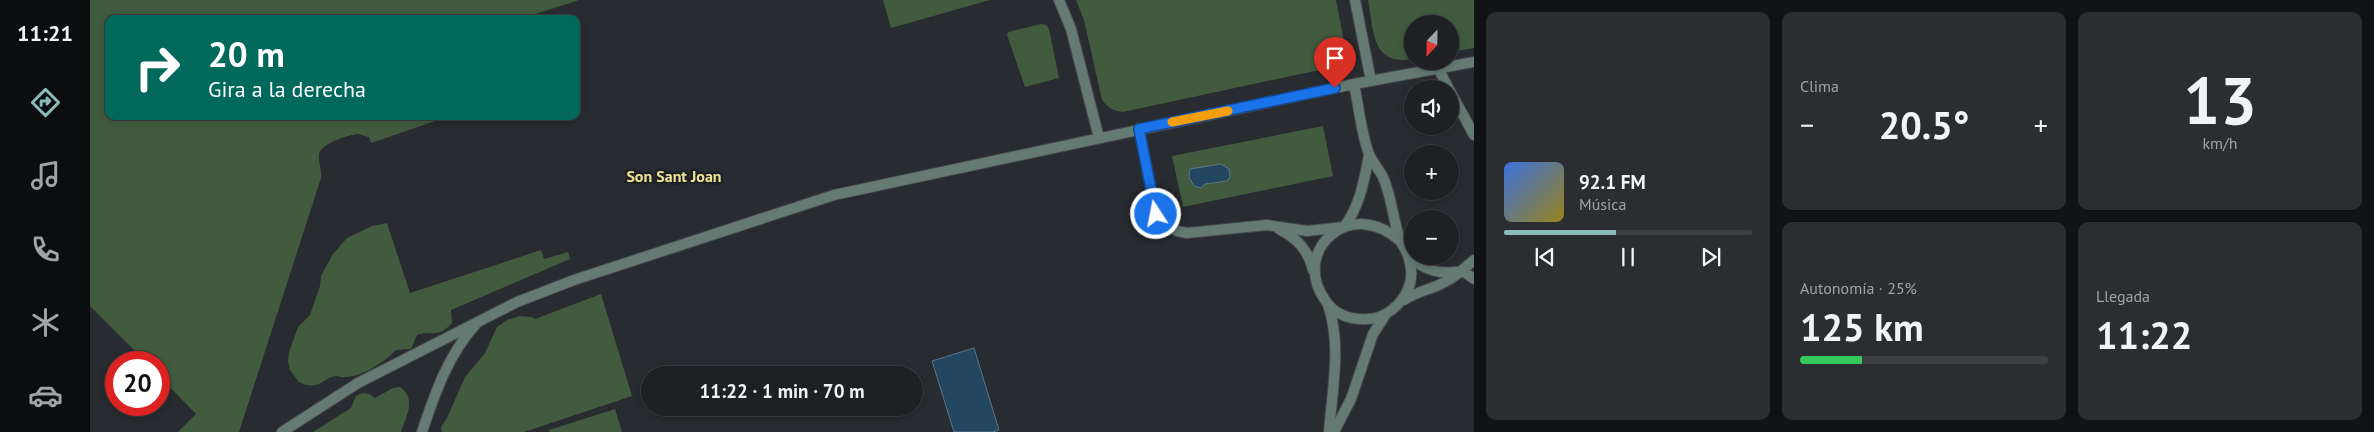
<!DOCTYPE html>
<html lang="es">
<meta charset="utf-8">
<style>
body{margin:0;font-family:"PT Sans",sans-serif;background:#2b2d30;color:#f1f3f6;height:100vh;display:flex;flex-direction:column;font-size:19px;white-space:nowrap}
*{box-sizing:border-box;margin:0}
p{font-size:16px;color:#a1a3a6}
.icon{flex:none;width:28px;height:28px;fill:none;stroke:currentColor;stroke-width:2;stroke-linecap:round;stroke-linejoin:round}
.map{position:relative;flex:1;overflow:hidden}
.sheet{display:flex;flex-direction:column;gap:12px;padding:12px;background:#101213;width:900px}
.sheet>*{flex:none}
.top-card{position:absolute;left:15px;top:15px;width:475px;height:105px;border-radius:10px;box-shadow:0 2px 8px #0003,0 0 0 1px #3c3e41;background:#00695c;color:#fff;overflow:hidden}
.needle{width:32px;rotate:202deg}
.fabs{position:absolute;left:1314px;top:15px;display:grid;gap:10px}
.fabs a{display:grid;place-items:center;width:55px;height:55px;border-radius:50%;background:#1e2023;box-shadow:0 2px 8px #0003,0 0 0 1px #3c3e41;font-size:25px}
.speed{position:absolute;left:15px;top:351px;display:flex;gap:10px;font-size:25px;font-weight:700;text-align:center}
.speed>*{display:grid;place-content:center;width:65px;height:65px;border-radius:50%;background:#1e2023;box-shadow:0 2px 8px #0003,0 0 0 1px #3c3e41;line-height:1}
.speed .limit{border:8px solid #d22;background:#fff;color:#111}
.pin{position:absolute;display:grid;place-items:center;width:42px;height:42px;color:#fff;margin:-51px -21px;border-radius:50% 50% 50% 0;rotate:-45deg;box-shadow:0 0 5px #0007}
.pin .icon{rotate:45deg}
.me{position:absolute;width:55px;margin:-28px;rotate:349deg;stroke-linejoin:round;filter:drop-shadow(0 0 4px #0008)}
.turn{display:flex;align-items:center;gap:18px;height:105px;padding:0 20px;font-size:22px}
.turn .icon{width:65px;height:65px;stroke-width:2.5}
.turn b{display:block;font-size:35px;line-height:42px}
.big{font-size:38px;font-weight:600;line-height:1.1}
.sheet .tile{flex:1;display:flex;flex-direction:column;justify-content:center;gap:8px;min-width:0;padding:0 18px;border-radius:10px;background:#2b2d30}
.sheet .dial{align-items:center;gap:0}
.dial b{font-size:65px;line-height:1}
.song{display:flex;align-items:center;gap:15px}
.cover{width:60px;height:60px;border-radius:8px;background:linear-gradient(135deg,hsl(220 70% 55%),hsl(50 70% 35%))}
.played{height:5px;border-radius:2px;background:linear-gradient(90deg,#8bbbb9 45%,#3c3e41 45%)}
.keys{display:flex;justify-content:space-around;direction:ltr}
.heat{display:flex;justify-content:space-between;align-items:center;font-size:28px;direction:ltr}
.charge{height:8px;border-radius:4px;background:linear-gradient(90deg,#34c759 25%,#3c3e41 0)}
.sheet .tiles{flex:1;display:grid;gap:12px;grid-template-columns:repeat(3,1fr)}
.tile:first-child{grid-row:span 2}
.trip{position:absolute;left:551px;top:366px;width:282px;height:50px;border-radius:25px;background:#1e2023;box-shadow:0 2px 8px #0003,0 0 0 1px #3c3e41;font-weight:600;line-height:50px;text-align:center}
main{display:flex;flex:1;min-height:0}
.tab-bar{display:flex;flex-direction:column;width:90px;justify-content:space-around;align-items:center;background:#0c0d0e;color:#a1a3a6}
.tab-bar .icon{width:35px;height:35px}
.tab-bar .on{color:#8bbbb9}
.tab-bar b{font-size:22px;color:#f1f3f6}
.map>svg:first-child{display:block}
.green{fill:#425b3f}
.water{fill:#234661;stroke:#5c7589}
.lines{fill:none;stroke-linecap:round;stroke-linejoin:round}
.lane-casing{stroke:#45484c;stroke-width:12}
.lane{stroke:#647a72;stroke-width:10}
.route-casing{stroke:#114b97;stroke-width:12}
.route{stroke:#1a73e8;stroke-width:9}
.slow{stroke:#f59e0b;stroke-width:9}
.labels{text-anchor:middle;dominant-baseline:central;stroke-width:5;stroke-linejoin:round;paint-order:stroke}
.neighbourhood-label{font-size:16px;font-weight:bold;fill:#ede192;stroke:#1e2125}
</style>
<main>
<nav class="tab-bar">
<b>11:21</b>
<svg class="icon on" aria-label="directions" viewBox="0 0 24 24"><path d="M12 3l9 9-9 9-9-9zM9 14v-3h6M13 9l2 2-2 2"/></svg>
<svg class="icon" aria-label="music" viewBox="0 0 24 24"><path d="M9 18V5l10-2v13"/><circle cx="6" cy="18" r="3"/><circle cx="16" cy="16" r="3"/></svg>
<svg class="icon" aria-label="phone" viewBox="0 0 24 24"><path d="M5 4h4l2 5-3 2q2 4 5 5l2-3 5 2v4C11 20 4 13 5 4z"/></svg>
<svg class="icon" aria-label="climate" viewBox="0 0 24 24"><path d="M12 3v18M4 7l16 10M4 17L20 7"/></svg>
<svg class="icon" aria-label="car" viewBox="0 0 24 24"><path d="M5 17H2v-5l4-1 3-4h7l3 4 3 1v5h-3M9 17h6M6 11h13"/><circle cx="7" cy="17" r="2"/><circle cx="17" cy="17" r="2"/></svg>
</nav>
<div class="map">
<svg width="1384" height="432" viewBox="0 0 1384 432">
<rect width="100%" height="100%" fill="#282b2f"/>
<path class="green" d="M0,0H489L430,19H19V116H360L281,143L279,137C275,137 272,134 268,134C258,135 232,143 229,154C228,162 232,170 231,178L149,432H88L106,414L69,376V362H56L0,306Z
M793,0H900L801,28Z
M986,0H1246L1257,57L1248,66L1033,112C1023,111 1018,108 1012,100L994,20Z
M1278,0H1384V48L1360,52V24H1322V59C1281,66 1284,30 1278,0Z
M951,24L956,25L959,29L969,78L935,87L917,35L918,32Z
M1233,126L1243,176L1093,207L1082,156Z
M297,223L320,293L451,250L454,259L478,252L480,259L361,310L362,323C347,340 340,329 327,335L321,349L306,350C294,362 273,377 254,377C251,378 249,376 246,376C232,378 229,392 209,382L200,370L198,361L199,352L208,327L220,315L230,286L231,276L243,254L257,238L282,226Z
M511,294L542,396L434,432H352L351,427L357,418L375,377L395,353L407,327L417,320L430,316L441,317L445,319Z
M310,387C327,399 316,416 311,432H223L261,408L266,396L272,393L279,394L285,398L303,388Z
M525,409L532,432H460L459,430Z"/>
<path class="water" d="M1131,164L1139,169L1140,177L1137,181L1115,184L1111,188L1104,186L1099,177L1100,169Z
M884,348L909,430L903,432H864L842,361Z"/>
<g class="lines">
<g class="lane-casing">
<path id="lane" d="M969,0L981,29L1009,138
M1265,0L1281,81
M1348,68L1359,89
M1264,84C1269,107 1271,133 1279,154C1282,162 1289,169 1293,177C1302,197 1303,222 1311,242C1314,248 1318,253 1319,259C1322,269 1322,280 1318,289C1312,304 1295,319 1278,319C1261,320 1245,315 1235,300C1200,250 1262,195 1311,242
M1360,91L1384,135
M1049,129L1066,213L1071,221L1087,231L1097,233L1177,225L1217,231L1254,227C1270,206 1274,181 1279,155
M1189,229C1208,239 1218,250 1223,270
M1319,257C1336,271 1351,275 1373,271L1384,279
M1314,300C1326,292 1338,290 1351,284C1364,278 1374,269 1384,260
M1238,305C1252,345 1242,390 1239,432
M192,432L268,383L427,302L484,280L744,195L1264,84L1384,62
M332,432C345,393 358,355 386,324
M1244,432L1261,399L1283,334L1296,314"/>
</g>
<use href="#lane" class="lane"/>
</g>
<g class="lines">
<g class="route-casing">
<path id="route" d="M1066,214L1049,129L1245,88"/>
</g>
<use href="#route" class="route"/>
<path class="slow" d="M1082,122L1138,111"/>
</g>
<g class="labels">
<g class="neighbourhood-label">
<text x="584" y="176">Son Sant Joan</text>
</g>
</g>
</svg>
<div class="fabs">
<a><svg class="needle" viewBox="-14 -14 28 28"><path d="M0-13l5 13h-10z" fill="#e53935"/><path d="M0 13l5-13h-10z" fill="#a1a3a6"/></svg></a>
<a><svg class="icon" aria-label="sound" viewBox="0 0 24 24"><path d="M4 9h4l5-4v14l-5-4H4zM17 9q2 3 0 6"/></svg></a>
<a>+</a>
<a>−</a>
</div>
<div class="speed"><div class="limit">20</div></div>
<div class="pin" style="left:1245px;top:88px;background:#d93025"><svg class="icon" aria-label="arrive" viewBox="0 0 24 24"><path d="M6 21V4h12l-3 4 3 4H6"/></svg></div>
<svg class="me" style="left:1066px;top:214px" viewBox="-20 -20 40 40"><circle r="17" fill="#1a73e8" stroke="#fff" stroke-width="3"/><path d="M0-11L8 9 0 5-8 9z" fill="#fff"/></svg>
<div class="trip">11:22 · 1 min · 70 m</div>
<div class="top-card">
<div class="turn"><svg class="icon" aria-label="right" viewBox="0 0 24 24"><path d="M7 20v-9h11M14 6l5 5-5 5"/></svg><div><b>20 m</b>Gira a la derecha</div></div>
</div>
</div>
<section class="sheet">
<div class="tiles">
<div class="tile">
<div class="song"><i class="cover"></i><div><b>92.1 FM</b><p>Música</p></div></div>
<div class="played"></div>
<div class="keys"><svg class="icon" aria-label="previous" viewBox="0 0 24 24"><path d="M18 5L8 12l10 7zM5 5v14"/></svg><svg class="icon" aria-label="pause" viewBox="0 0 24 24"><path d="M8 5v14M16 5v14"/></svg><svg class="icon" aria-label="next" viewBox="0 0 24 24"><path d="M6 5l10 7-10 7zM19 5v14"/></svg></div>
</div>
<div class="tile"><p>Clima</p>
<div class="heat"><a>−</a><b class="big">20.5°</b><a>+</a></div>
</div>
<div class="tile dial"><b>13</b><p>km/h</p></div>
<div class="tile"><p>Autonomía · 25%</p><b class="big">125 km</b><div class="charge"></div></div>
<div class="tile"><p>Llegada</p><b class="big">11:22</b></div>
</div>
</section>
</main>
